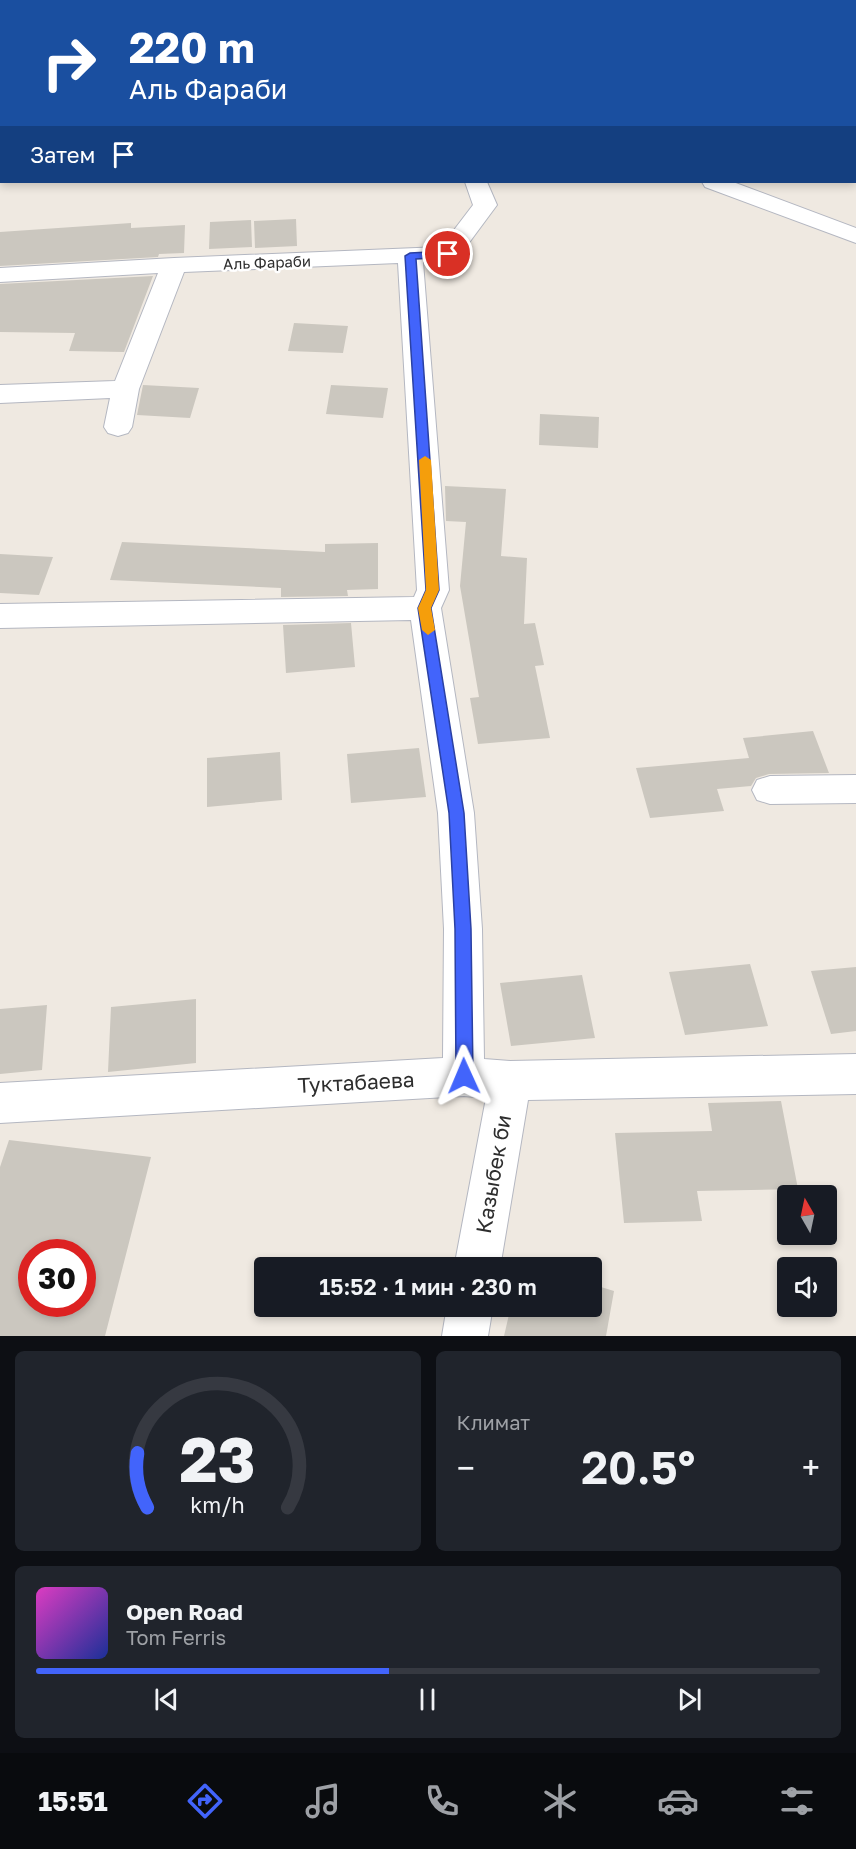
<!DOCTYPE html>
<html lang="ru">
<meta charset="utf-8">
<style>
body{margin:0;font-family:"Golos Text",sans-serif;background:#20242c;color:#f1f3f6;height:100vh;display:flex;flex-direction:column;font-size:22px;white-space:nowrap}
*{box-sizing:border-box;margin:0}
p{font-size:20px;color:#9ea1a6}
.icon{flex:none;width:33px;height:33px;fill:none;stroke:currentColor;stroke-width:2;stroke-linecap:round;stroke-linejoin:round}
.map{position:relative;height:1336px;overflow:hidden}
.details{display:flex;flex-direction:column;gap:15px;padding:15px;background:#0d0f14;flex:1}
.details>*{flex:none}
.banner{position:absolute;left:0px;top:0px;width:856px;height:183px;box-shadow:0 3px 9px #0003;background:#1a4fa0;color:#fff;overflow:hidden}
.needle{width:39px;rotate:351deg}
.controls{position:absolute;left:777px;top:1185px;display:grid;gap:12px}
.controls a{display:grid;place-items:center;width:60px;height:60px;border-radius:6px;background:#171b24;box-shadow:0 3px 9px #0003;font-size:30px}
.speed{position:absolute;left:18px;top:1239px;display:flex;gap:12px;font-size:30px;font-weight:700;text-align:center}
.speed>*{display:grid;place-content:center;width:78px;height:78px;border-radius:50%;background:#171b24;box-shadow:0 3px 9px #0003;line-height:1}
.speed .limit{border:9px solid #d22;background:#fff;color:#111}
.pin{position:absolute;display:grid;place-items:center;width:51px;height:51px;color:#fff;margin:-26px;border:3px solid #fff;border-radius:50%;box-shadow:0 2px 6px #0007}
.me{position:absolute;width:66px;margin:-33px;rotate:359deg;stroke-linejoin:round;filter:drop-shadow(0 0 4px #0008)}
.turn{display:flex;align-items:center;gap:21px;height:126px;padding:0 30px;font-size:27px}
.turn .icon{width:78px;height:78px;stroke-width:2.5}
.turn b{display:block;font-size:42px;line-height:51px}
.then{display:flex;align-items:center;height:57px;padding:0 30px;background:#0003;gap:12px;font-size:22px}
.big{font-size:45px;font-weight:600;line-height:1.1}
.details .card{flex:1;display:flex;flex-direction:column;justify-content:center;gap:9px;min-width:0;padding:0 21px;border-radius:9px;background:#20242c}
.details .dial{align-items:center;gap:0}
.dial svg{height:156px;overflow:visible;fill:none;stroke:#363941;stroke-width:7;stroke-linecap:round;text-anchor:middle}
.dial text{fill:#f1f3f6;stroke:none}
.song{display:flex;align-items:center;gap:18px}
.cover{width:72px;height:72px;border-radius:9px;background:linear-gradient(135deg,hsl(310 70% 55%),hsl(230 70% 35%))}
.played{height:6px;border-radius:3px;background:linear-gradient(90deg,#4264fb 45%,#363941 45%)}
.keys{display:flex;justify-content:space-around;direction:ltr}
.heat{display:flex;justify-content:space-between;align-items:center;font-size:33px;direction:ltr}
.details .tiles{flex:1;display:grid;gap:15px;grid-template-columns:1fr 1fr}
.card:last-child{grid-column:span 2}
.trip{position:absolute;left:254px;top:1257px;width:348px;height:60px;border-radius:6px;background:#171b24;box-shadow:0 3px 9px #0003;font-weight:600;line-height:60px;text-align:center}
.tab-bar{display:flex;height:96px;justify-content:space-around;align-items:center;background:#090b0e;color:#9ea1a6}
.tab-bar .icon{width:42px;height:42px}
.tab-bar .on{color:#4264fb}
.tab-bar b{font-size:27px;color:#f1f3f6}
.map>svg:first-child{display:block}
.building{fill:#cbc7bf;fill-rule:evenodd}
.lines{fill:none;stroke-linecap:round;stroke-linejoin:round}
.street-casing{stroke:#b4b7c1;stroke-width:2}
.street{fill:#fff;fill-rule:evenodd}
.route{fill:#4264fb;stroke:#2b41a3;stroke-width:1.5}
.slow{fill:#f59e0b}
.labels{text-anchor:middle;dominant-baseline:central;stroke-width:5;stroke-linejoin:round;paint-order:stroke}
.far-street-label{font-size:15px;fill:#2e2e2e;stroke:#fff}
.near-street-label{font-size:21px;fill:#2e2e2e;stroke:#fff}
</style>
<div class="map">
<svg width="856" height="1336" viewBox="0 0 856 1336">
<rect width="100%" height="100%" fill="#efe9e1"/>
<path class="building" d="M296,219L297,246L255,248L254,221Z
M251,220L252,247L209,249L210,222Z
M131,223V228L185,225L184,253L159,254L158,257L0,266V232Z
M153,276L124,352L69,351L75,333L0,332V284Z
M294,323L348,326L343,353L288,351Z
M143,385L199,388L190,418L137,415Z
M331,385L388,388L383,418L326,414Z
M540,414L599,417L598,448L539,445Z
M445,486L506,489L501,556L527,558L524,624L535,623L544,665L535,666L550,738L478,744L470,698L479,697L460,586L466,522L446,521Z
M122,542L325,552V544L378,543V589L347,590L348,596L281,597V588L110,580Z
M0,554L53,557L39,595L0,593Z
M351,623L355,667L286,673L283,625Z
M813,731L829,773L769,774L756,778L751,786L717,789L724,811L650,818L636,768L749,758L743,738Z
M419,748L426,797L351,803L347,754Z
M280,752L282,800L207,807V758Z
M750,964L768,1026L685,1035L669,972Z
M856,967V1031L831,1034L811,971Z
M582,975L595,1038L511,1046L500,983Z
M196,999V1063L108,1072L111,1007Z
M47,1005L42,1070L0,1074V1009Z
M781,1101L798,1189L697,1191L702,1221L624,1223L615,1133L712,1131L708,1103Z
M9,1140L151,1157L105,1336H0V1167ZM32,1252H82V1304H32Z
M591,1284L614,1291L606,1336H504L511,1306H591Z"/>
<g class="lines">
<g class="street-casing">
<path id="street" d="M0,14H2V26H0Z
M0,78H2V90H0Z
M465,182H487L497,205L457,259L423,262L449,590L441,608L474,813L482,929L484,1059L510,1061L856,1054V1094L528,1100L500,1268H454L486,1098L464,1096L0,1123V1083L443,1058L444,929L438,813L411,620L0,628V604L414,597L417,590L398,263L184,272L139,389L132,427L128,433L118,436L108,433L104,427L110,398L0,403V385L115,381L158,273L0,282V268L174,258L441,247L473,205Z
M702,182H733L856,228V243L705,187Z
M856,775V803L770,804L757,800L752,790L757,780L770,776Z
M447,1306H493L488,1336H442Z"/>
</g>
<use href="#street" class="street"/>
</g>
<path class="route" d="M448,251L453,254L451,257L416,259L439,590L431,608L464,813L471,929L473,1076L470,1082L464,1084L458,1082L456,1076L455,929L449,813L418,608L426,590L405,256L410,253Z"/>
<path class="slow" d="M425,456L431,460L439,590L431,608L435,630L428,635L422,630L418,608L426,590L419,460Z"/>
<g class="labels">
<g class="far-street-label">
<text transform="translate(267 262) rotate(-2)">Аль Фараби</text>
</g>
<g class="near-street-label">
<text transform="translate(356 1082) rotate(-3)">Туктабаева</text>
<text transform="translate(493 1174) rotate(-80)">Казыбек би</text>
</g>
</g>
</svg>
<div class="controls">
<a><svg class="needle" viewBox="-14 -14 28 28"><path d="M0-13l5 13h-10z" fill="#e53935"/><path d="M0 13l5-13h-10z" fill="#9ea1a6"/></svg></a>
<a><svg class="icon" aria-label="sound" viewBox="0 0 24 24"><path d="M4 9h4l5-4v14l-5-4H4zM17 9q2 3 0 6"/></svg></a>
</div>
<div class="speed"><div class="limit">30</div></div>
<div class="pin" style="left:448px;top:254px;background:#d93025"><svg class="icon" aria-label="arrive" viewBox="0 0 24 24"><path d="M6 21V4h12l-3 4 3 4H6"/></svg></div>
<svg class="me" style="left:464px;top:1076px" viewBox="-20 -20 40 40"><path d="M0-17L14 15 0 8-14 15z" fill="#4264fb" stroke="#fff" stroke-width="4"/></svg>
<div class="trip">15:52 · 1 мин · 230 m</div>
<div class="banner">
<div class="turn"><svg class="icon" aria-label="right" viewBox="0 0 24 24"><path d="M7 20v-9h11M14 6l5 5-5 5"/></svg><div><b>220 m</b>Аль Фараби</div></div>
<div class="then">Затем<svg class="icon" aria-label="arrive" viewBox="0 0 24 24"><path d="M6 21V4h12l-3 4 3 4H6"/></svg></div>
</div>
</div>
<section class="details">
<div class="tiles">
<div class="card dial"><svg viewBox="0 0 100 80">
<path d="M14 69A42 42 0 1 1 86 69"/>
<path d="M14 69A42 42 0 0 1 9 41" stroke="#4264fb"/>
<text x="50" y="56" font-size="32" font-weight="700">23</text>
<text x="50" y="72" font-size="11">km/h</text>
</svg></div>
<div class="card"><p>Климат</p>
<div class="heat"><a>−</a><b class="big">20.5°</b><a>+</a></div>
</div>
<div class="card">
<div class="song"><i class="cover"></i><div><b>Open Road</b><p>Tom Ferris</p></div></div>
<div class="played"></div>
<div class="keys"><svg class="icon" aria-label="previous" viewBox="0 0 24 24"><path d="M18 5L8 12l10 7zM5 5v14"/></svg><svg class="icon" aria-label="pause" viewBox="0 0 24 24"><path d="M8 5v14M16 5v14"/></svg><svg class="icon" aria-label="next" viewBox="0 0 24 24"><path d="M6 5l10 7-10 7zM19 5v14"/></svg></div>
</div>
</div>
</section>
<nav class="tab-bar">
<b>15:51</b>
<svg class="icon on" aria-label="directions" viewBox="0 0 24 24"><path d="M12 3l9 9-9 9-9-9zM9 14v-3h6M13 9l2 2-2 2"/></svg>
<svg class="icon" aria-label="music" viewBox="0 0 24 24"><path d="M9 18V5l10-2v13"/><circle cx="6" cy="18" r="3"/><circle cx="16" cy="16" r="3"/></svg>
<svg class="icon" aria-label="phone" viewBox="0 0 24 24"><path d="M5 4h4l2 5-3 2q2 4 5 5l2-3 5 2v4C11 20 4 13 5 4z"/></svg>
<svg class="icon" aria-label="climate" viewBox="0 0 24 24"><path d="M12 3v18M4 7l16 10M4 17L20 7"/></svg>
<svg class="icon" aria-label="car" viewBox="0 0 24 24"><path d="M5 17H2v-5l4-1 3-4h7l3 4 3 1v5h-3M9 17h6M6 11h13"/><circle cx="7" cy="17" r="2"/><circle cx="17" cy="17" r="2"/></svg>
<svg class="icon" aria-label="filters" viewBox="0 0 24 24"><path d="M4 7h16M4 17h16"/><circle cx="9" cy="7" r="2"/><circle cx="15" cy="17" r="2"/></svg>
</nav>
